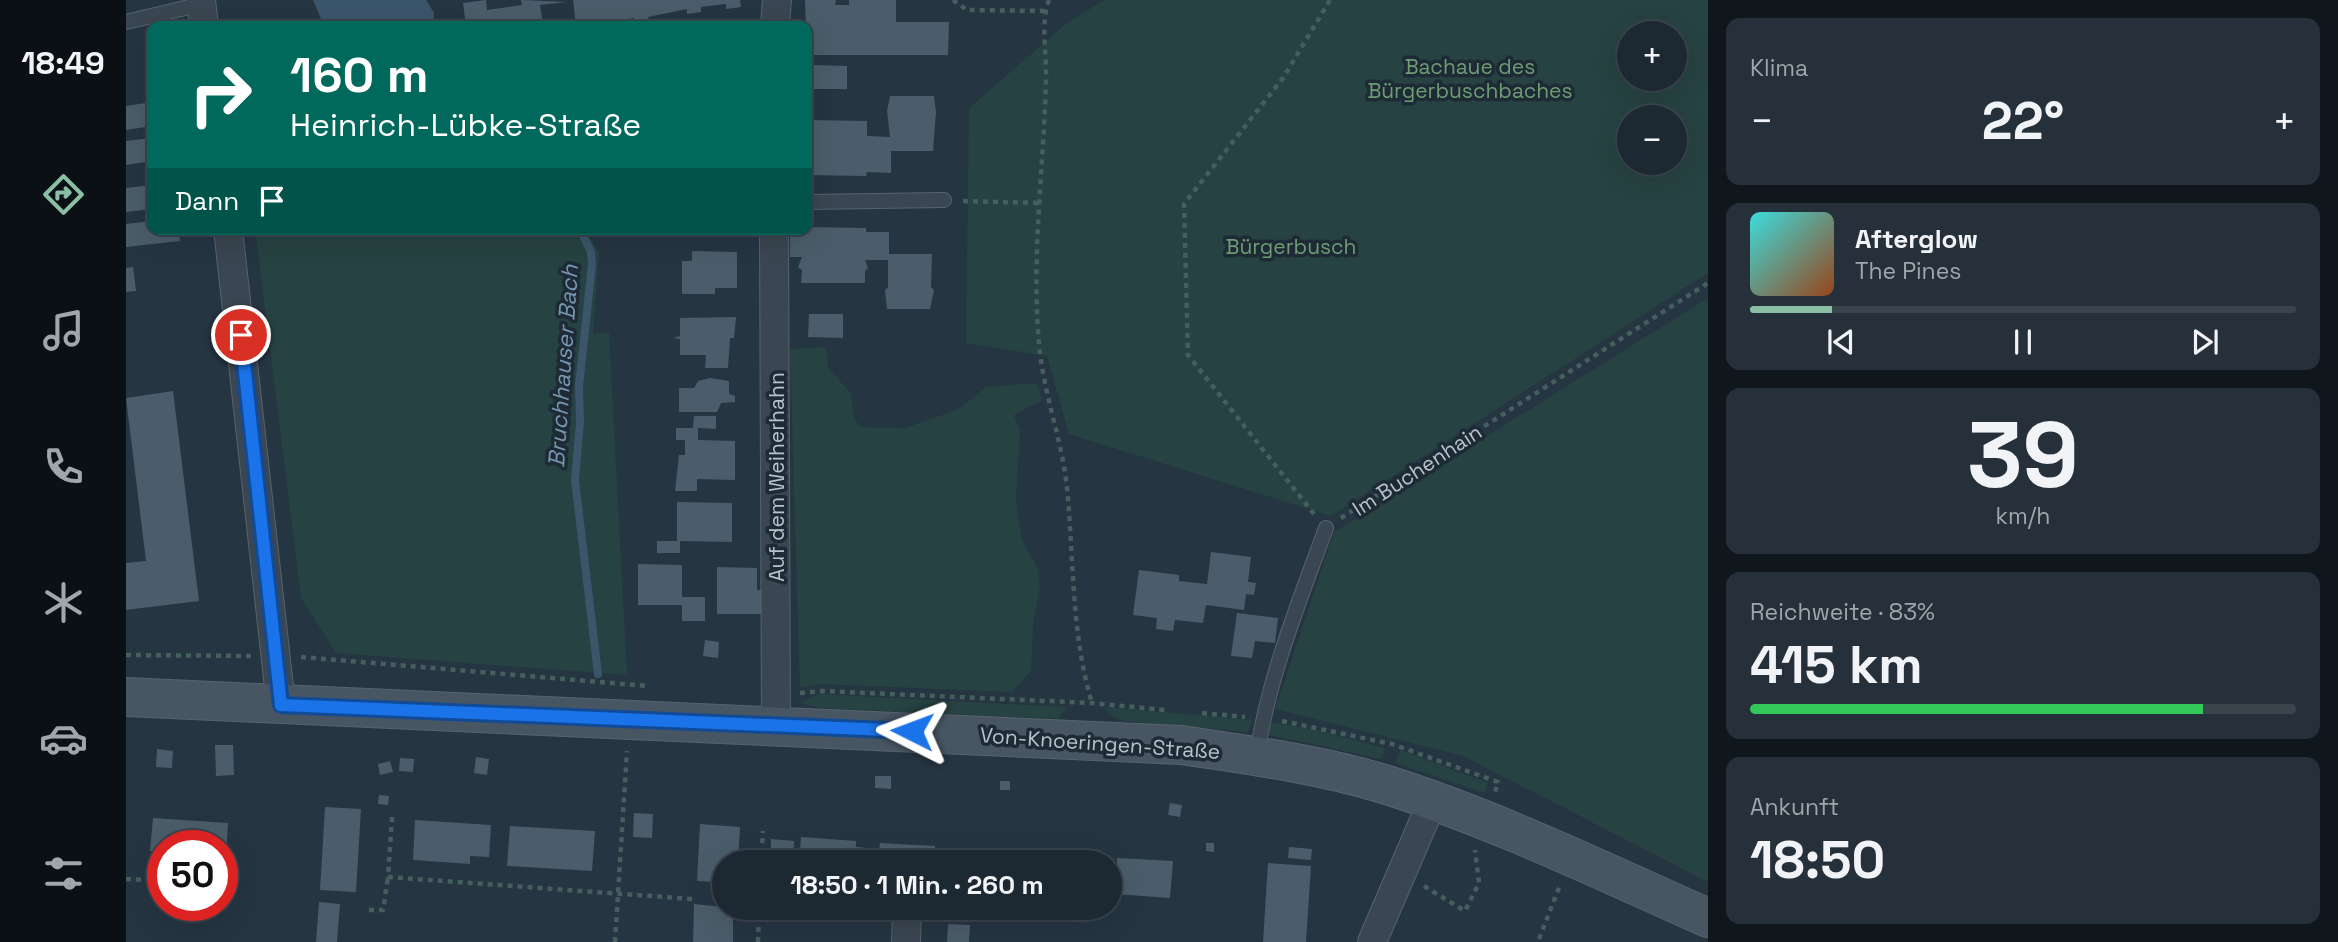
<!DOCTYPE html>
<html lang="de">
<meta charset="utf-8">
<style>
body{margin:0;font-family:"Space Grotesk",sans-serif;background:#25303a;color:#f1f3f6;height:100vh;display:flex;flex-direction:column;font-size:26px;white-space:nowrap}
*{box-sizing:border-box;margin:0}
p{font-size:23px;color:#a0a6ac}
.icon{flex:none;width:38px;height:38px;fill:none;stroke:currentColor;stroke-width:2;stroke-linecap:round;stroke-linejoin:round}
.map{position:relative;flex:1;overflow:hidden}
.panel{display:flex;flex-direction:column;gap:18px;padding:18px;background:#0f161c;width:630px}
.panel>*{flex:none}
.banner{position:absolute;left:21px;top:21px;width:665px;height:214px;border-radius:14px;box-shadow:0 7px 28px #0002,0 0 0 2px #3a444d;background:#00695c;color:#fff;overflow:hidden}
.tools{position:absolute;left:1491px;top:21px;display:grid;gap:14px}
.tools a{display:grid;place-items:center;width:70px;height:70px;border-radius:50%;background:#1c2832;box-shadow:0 7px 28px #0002,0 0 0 2px #3a444d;font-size:35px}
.speed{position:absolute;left:21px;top:830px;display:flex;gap:14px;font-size:35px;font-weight:700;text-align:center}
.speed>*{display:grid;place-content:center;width:91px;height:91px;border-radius:50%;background:#1c2832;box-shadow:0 7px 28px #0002,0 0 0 2px #3a444d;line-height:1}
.speed .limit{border:10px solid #d22;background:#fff;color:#111}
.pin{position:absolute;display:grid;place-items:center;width:60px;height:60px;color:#fff;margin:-30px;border:4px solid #fff;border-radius:50%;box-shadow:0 2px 7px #0007}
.me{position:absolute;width:77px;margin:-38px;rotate:273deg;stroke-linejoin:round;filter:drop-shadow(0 0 5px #0008)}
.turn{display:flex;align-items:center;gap:24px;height:147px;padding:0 28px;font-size:32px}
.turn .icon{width:91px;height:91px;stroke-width:2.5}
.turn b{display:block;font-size:49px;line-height:60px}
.then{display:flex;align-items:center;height:66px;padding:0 28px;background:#0003;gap:14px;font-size:26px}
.big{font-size:52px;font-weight:600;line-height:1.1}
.panel .tile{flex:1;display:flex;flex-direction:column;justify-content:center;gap:10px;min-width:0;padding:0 24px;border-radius:14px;background:#25303a}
.panel .dial{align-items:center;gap:0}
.dial b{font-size:91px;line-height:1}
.song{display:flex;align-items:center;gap:21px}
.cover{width:84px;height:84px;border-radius:10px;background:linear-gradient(135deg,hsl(180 70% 55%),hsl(20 70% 35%))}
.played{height:7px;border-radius:4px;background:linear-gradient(90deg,#8abfa5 15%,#3a444d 15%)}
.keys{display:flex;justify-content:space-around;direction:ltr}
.heat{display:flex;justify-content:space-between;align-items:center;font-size:38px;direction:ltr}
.charge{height:10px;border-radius:5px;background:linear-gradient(90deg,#34c759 83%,#3a444d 0)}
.trip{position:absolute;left:586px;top:850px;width:410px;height:70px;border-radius:35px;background:#1c2832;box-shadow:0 7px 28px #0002,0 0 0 2px #3a444d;font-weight:600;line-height:70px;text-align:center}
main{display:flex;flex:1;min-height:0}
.tabs{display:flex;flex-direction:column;width:126px;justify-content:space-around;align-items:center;background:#0b1014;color:#a0a6ac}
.tabs .icon{width:49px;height:49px}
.tabs .selected{color:#8abfa5}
.tabs b{font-size:32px;color:#f1f3f6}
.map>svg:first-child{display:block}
.green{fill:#274242;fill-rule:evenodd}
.water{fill:#3b556b}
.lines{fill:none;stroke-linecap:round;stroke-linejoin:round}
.stream{stroke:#3b556b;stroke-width:8}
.building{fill:#4b5d6a}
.service-casing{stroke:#57646e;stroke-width:16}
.minor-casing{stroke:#57646e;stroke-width:30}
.secondary-casing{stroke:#57646e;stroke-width:40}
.path{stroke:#465e5e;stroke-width:4.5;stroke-dasharray:5 5;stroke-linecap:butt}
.service{stroke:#3a4651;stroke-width:14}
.minor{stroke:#3a4651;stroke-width:28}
.secondary{stroke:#485664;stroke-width:38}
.route-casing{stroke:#114b97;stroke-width:18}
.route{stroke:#1a73e8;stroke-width:12}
.labels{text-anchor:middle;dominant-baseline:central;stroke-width:7;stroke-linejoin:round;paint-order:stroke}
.park-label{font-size:21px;fill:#6d9d72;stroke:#1e2b36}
.street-label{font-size:21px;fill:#b6c1cb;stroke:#1e2b36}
.water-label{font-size:23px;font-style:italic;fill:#7696af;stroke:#1e2b36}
</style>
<main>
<nav class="tabs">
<b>18:49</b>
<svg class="icon selected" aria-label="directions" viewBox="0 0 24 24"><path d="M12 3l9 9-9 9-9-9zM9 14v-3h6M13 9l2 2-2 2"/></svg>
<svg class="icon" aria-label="music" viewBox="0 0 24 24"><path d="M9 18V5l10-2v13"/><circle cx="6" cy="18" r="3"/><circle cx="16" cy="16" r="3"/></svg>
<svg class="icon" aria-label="phone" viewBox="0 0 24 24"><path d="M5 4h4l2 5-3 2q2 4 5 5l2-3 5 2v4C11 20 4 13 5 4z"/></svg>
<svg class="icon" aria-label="climate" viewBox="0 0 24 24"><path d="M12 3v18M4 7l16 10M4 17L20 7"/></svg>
<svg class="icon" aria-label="car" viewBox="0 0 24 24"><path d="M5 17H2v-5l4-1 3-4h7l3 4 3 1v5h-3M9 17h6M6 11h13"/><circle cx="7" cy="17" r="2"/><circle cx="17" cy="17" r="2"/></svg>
<svg class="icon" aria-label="filters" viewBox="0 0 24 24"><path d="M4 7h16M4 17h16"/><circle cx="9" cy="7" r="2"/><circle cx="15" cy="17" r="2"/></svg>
</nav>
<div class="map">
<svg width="1582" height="942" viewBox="0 0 1582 942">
<rect width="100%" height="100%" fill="#253542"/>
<path class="green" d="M978,0H1582V273L1205,516L943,434L921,356L840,343L843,108L941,23ZM1503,33H1549V79H1503ZM1503,117H1549V163H1503Z
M129,229H458L473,252L467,334L483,332L501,675L210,653L175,598Z
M1582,298V882L1337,756L1149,709L1208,532Z
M700,347L702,368L725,393L728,417L734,427L779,428L833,409L860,387L910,383L917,400L888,415L894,430L890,500L896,541L911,567L914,585L907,625L905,671L886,692L694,684L674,688L664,349Z
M692,694L941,707L932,719L693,708L674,703Z
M978,707L1127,720L1122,732L999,721L988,717Z
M1142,722L1189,730L1259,748L1256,759L1143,735Z
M1274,750L1362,783L1359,793L1270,763Z"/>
<path class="water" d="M187,0H300L308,13L307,26H198Z"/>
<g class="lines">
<path class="stream" d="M454,229L465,252L466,264L453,386L454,422L449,480L472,674"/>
</g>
<path class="building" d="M360,0L361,10L396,5L395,0L441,2L414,5L417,26H340L337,3Z
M447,0H614L615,7L600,9V4L575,7V12L561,14V9L522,17L523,21L508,24V18L483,22L484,26H450Z
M679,0H710L709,5H723V0H770V22H823L822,55H681Z
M686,65L721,66V89H685Z
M764,96H808L810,112L807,151H765V173L741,172L740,176L681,175V120L741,121V136L764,137L761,111Z
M26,102V126L0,130V106Z
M26,138V161L0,165V141Z
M26,185V209L0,212V188Z
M26,221V229H53L54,241L0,247V224Z
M681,227L740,228V232H763V254H806L805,287L808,290L804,309H761L759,290L762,287V260H739L742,268L739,271V283H675L676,270L672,267L676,257H664V229Z
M566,251L611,252V288H589V294H556V261H566Z
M7,267L10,291L0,292V268Z
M683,314H717V338L682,337Z
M610,317L608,338H604L602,368H579L580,355H554V339L547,338L554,336V318Z
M584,378L603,381V394L609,396V402L595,403L591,412H553V388H568L572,381Z
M47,391L73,601L0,610V563L20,561L0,398Z
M568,416H590V429L572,428V440L609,441V480L571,479V491H549L553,455H559V440H550V428H567Z
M551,502L606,503V542L554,541V553H531V541H551Z
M1085,552L1125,557L1122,582L1130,583L1128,595L1120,594L1118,610L1080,605L1077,623L1049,620L1047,631L1030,629L1031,618L1007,615L1013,570L1053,575V581L1081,584Z
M512,564L556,565V597H579V621H556V605H512Z
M591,567L631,568V590H642V614H591Z
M1111,613L1152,618L1149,643L1129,641L1126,658L1105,656Z
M579,640L593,642L592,658L577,656Z
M89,745H107L108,775L90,776Z
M31,749L47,751L46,768L30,767Z
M350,757L363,759L361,775L348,773Z
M274,758L288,759L287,772L273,771Z
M264,761L267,772L254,775L252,764Z
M749,776H765V789L749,788Z
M874,781H884V790H874Z
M253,795L263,796L262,805L252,804Z
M1044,803L1056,805L1054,817L1042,815Z
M199,807L235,809L230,892L194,890Z
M508,813L527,814L526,838L507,837Z
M27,818L102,823L100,856L96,855V845H37V852L24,851Z
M289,820L365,825L363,857L344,856V864L287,860Z
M574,824L614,827L612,863H598V894L586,893L587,882L571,881Z
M384,826L469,831L466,871L381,866Z
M675,837L730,841V847L753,849L754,843L809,846V853L832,854L833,848L889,851L888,858L911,859L912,853L968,856L967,863H673Z
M645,839L668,841L667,863H644Z
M1080,843H1088V852L1080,851Z
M1163,847L1186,849L1185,860L1162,858Z
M991,858L1047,861L1044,898L989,894V887H984V864H991Z
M1142,863L1185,866L1180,942H1137Z
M193,902L214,904L211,942H190Z
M568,904L607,908V942H567Z
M822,924L844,925L843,942H821Z"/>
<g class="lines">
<g class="service-casing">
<path id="service" d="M0,22L76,4
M681,202L818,200
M1131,754C1143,676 1173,602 1200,528"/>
</g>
<g class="minor-casing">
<path id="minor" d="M75,0L78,26
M649,26L651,0
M102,229L155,705
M648,229L650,725
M780,942L781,908
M1246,942L1307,800"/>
</g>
<g class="secondary-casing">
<path id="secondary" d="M0,697L1055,745C1122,755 1192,764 1258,784C1369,819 1476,871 1582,918"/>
</g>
<path class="path" d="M827,0L841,10L919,11
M923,0C914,24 921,53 920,79C918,165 905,257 913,343C917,393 936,439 941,488C948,560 945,634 966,703
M837,201L913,203
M1188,514L1062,355L1058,204L1157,78L1204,0
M1215,518L1582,283
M0,655L125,656
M175,657L522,686
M674,693L696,691L966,703L1039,710
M1076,713L1119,717
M1156,721L1266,744L1372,782L1369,792
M266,817L262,877L566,899
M635,863L637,831
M0,879L37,881
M96,885L104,886
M1298,886L1339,911L1353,883L1349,850
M243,910H257L262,877
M1413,939L1434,885
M489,942L501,751
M632,942L633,908"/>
<use href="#service" class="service"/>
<use href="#minor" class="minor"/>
<use href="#secondary" class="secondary"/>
</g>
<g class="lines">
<g class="route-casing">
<path id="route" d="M115,335L155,705L786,731"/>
</g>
<use href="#route" class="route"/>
</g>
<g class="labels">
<g class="park-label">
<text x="1344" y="66">Bachaue des<tspan x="1344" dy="24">Bürgerbuschbaches</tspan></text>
<text x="1165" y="246">Bürgerbusch</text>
</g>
<g class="street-label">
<text transform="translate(1291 470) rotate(-33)">Im Buchenhain</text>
<text transform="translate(650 477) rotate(-90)">Auf dem Weiherhahn</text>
<text transform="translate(974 743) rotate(4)">Von-Knoeringen-Straße</text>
</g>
<g class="water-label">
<text transform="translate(437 366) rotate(-86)">Bruchhauser Bach</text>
</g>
</g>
</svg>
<div class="tools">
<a>+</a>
<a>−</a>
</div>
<div class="speed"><div class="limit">50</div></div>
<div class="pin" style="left:115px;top:335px;background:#d93025"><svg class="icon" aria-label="arrive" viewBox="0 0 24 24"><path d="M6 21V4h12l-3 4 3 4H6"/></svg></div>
<svg class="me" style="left:786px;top:731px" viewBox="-20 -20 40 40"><path d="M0-17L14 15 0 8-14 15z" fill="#1a73e8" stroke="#fff" stroke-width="4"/></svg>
<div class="trip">18:50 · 1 Min. · 260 m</div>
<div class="banner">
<div class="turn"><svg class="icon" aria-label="right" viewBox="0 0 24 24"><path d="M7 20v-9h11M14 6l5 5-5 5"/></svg><div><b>160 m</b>Heinrich-Lübke-Straße</div></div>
<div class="then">Dann<svg class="icon" aria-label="arrive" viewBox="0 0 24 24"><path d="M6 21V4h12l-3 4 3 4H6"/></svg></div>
</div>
</div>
<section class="panel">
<div class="tile"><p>Klima</p>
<div class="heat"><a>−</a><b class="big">22°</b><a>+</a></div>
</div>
<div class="tile">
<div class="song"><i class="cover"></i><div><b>Afterglow</b><p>The Pines</p></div></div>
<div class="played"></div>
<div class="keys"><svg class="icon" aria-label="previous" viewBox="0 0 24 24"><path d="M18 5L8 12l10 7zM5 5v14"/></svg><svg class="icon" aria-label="pause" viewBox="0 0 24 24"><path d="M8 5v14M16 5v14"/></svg><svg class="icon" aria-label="next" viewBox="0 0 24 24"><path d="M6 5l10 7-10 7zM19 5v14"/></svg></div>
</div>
<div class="tile dial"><b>39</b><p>km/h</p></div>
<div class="tile"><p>Reichweite · 83%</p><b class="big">415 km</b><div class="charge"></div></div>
<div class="tile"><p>Ankunft</p><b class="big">18:50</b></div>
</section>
</main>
